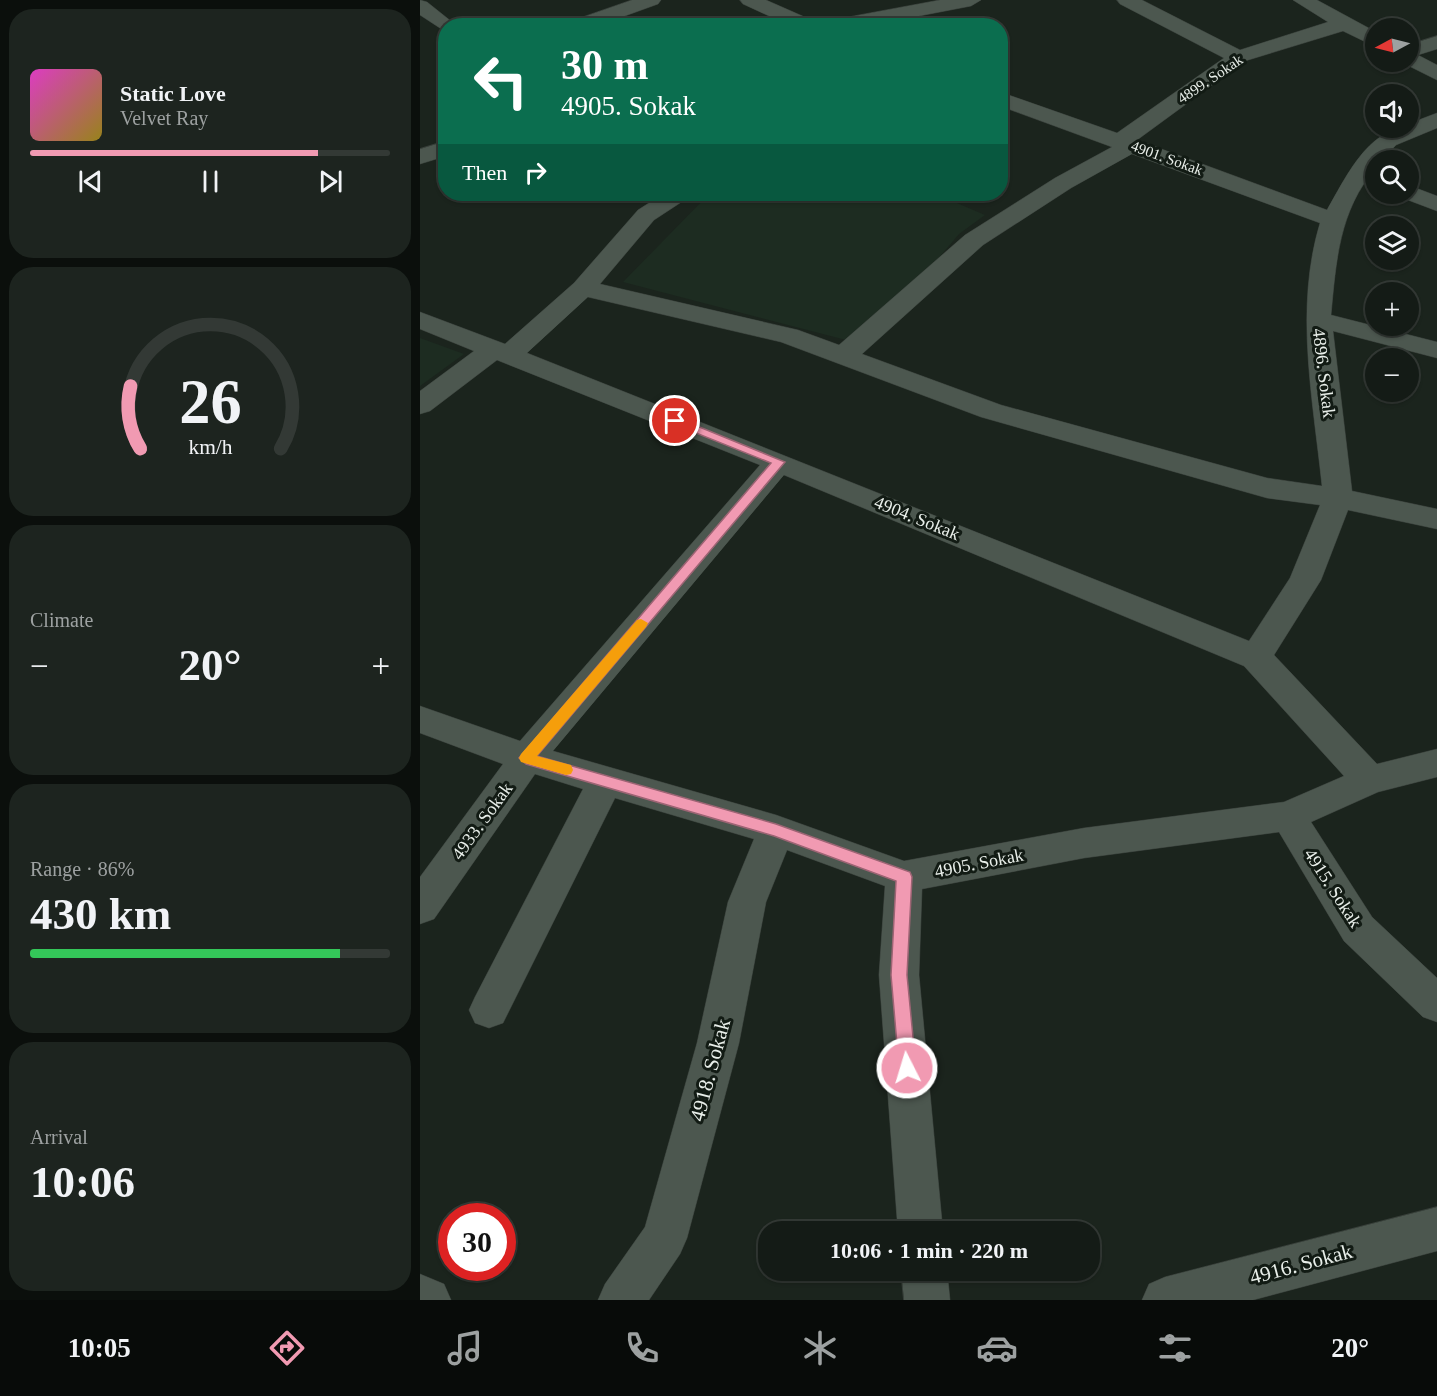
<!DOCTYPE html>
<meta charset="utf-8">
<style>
body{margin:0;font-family:"Times New Roman",serif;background:#1d241f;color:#f1f3f6;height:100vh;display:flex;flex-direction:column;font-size:22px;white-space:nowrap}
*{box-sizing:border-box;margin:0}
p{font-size:20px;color:#9da1a1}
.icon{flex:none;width:33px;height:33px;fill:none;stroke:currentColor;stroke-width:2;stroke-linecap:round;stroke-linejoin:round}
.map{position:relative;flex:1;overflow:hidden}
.details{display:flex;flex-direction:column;gap:9px;padding:9px;background:#0b0f0c;width:420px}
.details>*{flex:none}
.hud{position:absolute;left:18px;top:18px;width:570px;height:183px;border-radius:24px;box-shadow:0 2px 4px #0004,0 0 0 2px #333935;background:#0b6e4f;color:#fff;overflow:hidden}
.needle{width:39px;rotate:263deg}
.controls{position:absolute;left:945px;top:18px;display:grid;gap:12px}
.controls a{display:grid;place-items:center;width:54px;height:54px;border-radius:50%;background:#141b16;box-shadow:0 2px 4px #0004,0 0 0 2px #333935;font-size:30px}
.speed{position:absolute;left:18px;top:1203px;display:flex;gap:12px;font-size:30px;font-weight:700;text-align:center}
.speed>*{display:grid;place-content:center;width:78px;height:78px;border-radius:50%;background:#141b16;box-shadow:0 2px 4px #0004,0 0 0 2px #333935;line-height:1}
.speed .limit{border:9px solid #d22;background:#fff;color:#111}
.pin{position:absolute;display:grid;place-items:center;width:51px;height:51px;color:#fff;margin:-26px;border:3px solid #fff;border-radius:50%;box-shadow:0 2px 6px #0007}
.me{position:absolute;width:66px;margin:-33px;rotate:355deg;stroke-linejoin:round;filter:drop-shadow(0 0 4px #0008)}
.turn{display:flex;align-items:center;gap:21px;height:126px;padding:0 24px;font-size:27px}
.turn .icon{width:78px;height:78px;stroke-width:2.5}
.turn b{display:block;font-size:42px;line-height:51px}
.then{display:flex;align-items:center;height:57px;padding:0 24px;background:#0003;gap:12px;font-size:22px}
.big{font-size:45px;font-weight:600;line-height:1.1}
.details .tile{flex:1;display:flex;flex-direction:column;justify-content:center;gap:9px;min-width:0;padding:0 21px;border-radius:24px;background:#1d241f}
.details .dial{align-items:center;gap:0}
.dial svg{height:156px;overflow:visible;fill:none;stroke:#333935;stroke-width:7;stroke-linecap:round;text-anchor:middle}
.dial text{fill:#f1f3f6;stroke:none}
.song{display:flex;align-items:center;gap:18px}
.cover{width:72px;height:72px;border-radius:9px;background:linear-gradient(135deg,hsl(310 70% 55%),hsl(50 70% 35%))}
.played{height:6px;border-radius:3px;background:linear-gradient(90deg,#f19ab2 80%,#333935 80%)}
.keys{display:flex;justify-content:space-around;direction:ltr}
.heat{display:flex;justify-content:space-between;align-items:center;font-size:33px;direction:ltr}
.charge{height:9px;border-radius:4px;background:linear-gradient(90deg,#34c759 86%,#333935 0)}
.trip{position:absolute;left:338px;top:1221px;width:342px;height:60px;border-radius:24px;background:#141b16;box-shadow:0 2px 4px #0004,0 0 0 2px #333935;font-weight:600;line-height:60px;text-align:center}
.tabs{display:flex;height:96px;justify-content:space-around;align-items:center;background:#080b09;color:#9da1a1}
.tabs .icon{width:42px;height:42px}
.tabs .current{color:#f19ab2}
.tabs b{font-size:27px;color:#f1f3f6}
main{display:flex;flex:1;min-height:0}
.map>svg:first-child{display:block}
.built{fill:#1d2c21}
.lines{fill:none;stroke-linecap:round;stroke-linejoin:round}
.minor-casing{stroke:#373e39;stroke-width:1}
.tertiary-casing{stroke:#373e39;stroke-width:1}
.minor{fill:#4c574f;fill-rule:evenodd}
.tertiary{fill:#4c574f;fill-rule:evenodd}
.route{fill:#f19ab2;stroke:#9d6474;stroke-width:1.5}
.slow{fill:#f59e0b}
.labels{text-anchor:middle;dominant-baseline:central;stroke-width:6;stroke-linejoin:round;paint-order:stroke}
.far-street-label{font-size:15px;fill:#e8eee9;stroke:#121b14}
.street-label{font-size:18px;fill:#e8eee9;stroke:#121b14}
.near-street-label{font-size:21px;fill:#e8eee9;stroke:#121b14}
</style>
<main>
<section class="details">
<div class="tile">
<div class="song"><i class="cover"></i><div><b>Static Love</b><p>Velvet Ray</p></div></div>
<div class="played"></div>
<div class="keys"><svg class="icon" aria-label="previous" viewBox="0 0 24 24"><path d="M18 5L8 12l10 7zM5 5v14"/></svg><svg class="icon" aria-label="pause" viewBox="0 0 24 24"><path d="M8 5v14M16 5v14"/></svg><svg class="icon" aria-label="next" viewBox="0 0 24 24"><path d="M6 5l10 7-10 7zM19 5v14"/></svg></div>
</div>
<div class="tile dial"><svg viewBox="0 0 100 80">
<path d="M14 69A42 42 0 1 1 86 69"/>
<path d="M14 69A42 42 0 0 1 9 37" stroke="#f19ab2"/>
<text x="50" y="56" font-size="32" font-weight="700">26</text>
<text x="50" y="72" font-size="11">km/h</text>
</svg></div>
<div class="tile"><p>Climate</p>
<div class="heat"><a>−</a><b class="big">20°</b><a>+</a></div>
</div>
<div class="tile"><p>Range · 86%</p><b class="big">430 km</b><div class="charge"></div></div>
<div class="tile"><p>Arrival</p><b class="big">10:06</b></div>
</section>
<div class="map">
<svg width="1017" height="1300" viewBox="0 0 1017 1300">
<rect width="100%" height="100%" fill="#1b241d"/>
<path class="built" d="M289,194H516L565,215L539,234L495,286L430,341L203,282Z
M0,338L44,354L0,386Z"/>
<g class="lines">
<g class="minor-casing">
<path id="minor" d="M0,0L7,2L37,26H26V32L0,15Z
M212,0H241L238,4L177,26H146L149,22Z
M320,0H346L396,22L399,26H371L323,4Z
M697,0H722L820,50L908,22L873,0H897L956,32V47L923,31L825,61L717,140L907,210C925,179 948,128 988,128V124L1017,113V128L976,145L962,160H956V168C919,210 916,262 911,315L1017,342V358L913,331L932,491L1017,509V529L928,510L901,580L854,655L957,764L1017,749V777L958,792L891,822L952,917L1017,978V1022L1003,1017L924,941L859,832L664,858L502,889L499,975L523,1232H478L459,975L465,886L367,850L346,902L319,1043L267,1238L260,1254L229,1300H178L185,1284L225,1227L277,1043L308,902L334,839L195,798L83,1023L69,1028L55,1023L49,1010L55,997L163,789L115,774L14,919L0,924V877L83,764L0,733V706L100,741L340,465L77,360L10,411L0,414V391L54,351L0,329V312L85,344L154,283L218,210L243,194H269L266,199L234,220L180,284L378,330L419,345L545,235L635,178L692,147L580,106V92L697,133L804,58L700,4ZM712,154L900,223C874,309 893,399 902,486L847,478L581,405L442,354L563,245L651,188ZM168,297L361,342L561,417L847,498L900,505L870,578L829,641L107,353ZM364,475L824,666L924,776L864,802L664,828L484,861L356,815L133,751Z
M1017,36V49L998,55L1017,65V80L981,62H988V45Z
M988,185L1017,196V211L980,197L977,194H988Z
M1017,1207V1251L833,1300H722L729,1284L745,1277Z
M481,1270H527L530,1300H484Z
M0,1274L24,1284L31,1300H0Z"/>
</g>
<g class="tertiary-casing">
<path id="tertiary" d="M520,0H561L551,6L447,26H403L413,20Z
M26,141V156L0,164V149Z"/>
</g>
<use href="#minor" class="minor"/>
<use href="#tertiary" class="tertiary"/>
</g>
<path class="route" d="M255,417L365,462L117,756L356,824L490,872L492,877L487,975L496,1068L493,1074L487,1077L481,1074L479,1068L471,975L476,881L354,836L106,764L99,758L351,463L251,423V418Z"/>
<path class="slow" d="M221,619L228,623L226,627L117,756L151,765L153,770L151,774L146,775L101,762L99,758L101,754L217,620Z"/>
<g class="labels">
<g class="far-street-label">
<text transform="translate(790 79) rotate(-34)">4899. Sokak</text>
<text transform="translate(747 158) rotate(20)">4901. Sokak</text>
</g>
<g class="street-label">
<text transform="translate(904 373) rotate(83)">4896. Sokak</text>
<text transform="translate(497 518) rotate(22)">4904. Sokak</text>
<text transform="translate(62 821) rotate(-54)">4933. Sokak</text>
<text transform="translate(559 863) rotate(-11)">4905. Sokak</text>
<text transform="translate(913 888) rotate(57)">4915. Sokak</text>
</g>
<g class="near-street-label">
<text transform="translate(290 1070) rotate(-75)">4918. Sokak</text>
<text transform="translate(881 1264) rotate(-15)">4916. Sokak</text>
</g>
</g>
</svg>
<div class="controls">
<a><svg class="needle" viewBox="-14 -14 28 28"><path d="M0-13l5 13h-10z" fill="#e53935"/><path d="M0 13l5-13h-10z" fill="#9da1a1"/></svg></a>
<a><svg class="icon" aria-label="sound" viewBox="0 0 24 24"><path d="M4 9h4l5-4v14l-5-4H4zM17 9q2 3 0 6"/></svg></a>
<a><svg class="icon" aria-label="search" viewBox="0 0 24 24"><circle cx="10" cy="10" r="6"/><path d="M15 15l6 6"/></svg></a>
<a><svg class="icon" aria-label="layers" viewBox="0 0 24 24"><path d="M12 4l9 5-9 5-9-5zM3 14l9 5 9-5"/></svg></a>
<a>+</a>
<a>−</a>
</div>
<div class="speed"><div class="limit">30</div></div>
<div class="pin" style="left:255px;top:421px;background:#d93025"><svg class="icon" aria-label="arrive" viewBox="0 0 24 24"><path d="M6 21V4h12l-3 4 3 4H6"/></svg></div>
<svg class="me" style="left:487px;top:1068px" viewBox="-20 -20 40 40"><circle r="17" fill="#f19ab2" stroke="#fff" stroke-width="3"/><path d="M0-11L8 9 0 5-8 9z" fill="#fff"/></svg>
<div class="trip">10:06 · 1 min · 220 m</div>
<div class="hud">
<div class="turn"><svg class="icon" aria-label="left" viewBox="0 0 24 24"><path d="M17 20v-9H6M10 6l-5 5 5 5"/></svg><div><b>30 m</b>4905. Sokak</div></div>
<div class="then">Then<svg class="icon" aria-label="right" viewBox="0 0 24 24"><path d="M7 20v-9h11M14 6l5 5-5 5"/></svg></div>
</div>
</div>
</main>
<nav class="tabs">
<b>10:05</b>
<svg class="icon current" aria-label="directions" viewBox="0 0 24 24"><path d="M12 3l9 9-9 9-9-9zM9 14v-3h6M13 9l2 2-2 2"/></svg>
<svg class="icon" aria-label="music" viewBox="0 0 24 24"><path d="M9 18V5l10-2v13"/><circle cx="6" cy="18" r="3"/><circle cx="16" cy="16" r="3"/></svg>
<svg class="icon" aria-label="phone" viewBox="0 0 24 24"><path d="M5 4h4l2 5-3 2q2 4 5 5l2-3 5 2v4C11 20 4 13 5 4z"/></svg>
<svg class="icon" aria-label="climate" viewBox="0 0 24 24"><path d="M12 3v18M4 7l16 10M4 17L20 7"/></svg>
<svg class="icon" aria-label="car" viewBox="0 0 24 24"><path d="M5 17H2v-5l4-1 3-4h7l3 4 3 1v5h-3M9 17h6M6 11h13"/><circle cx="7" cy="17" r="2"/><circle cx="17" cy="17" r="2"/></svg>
<svg class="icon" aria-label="filters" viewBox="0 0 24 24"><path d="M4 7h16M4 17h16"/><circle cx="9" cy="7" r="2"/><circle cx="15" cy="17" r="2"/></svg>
<b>20°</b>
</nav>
